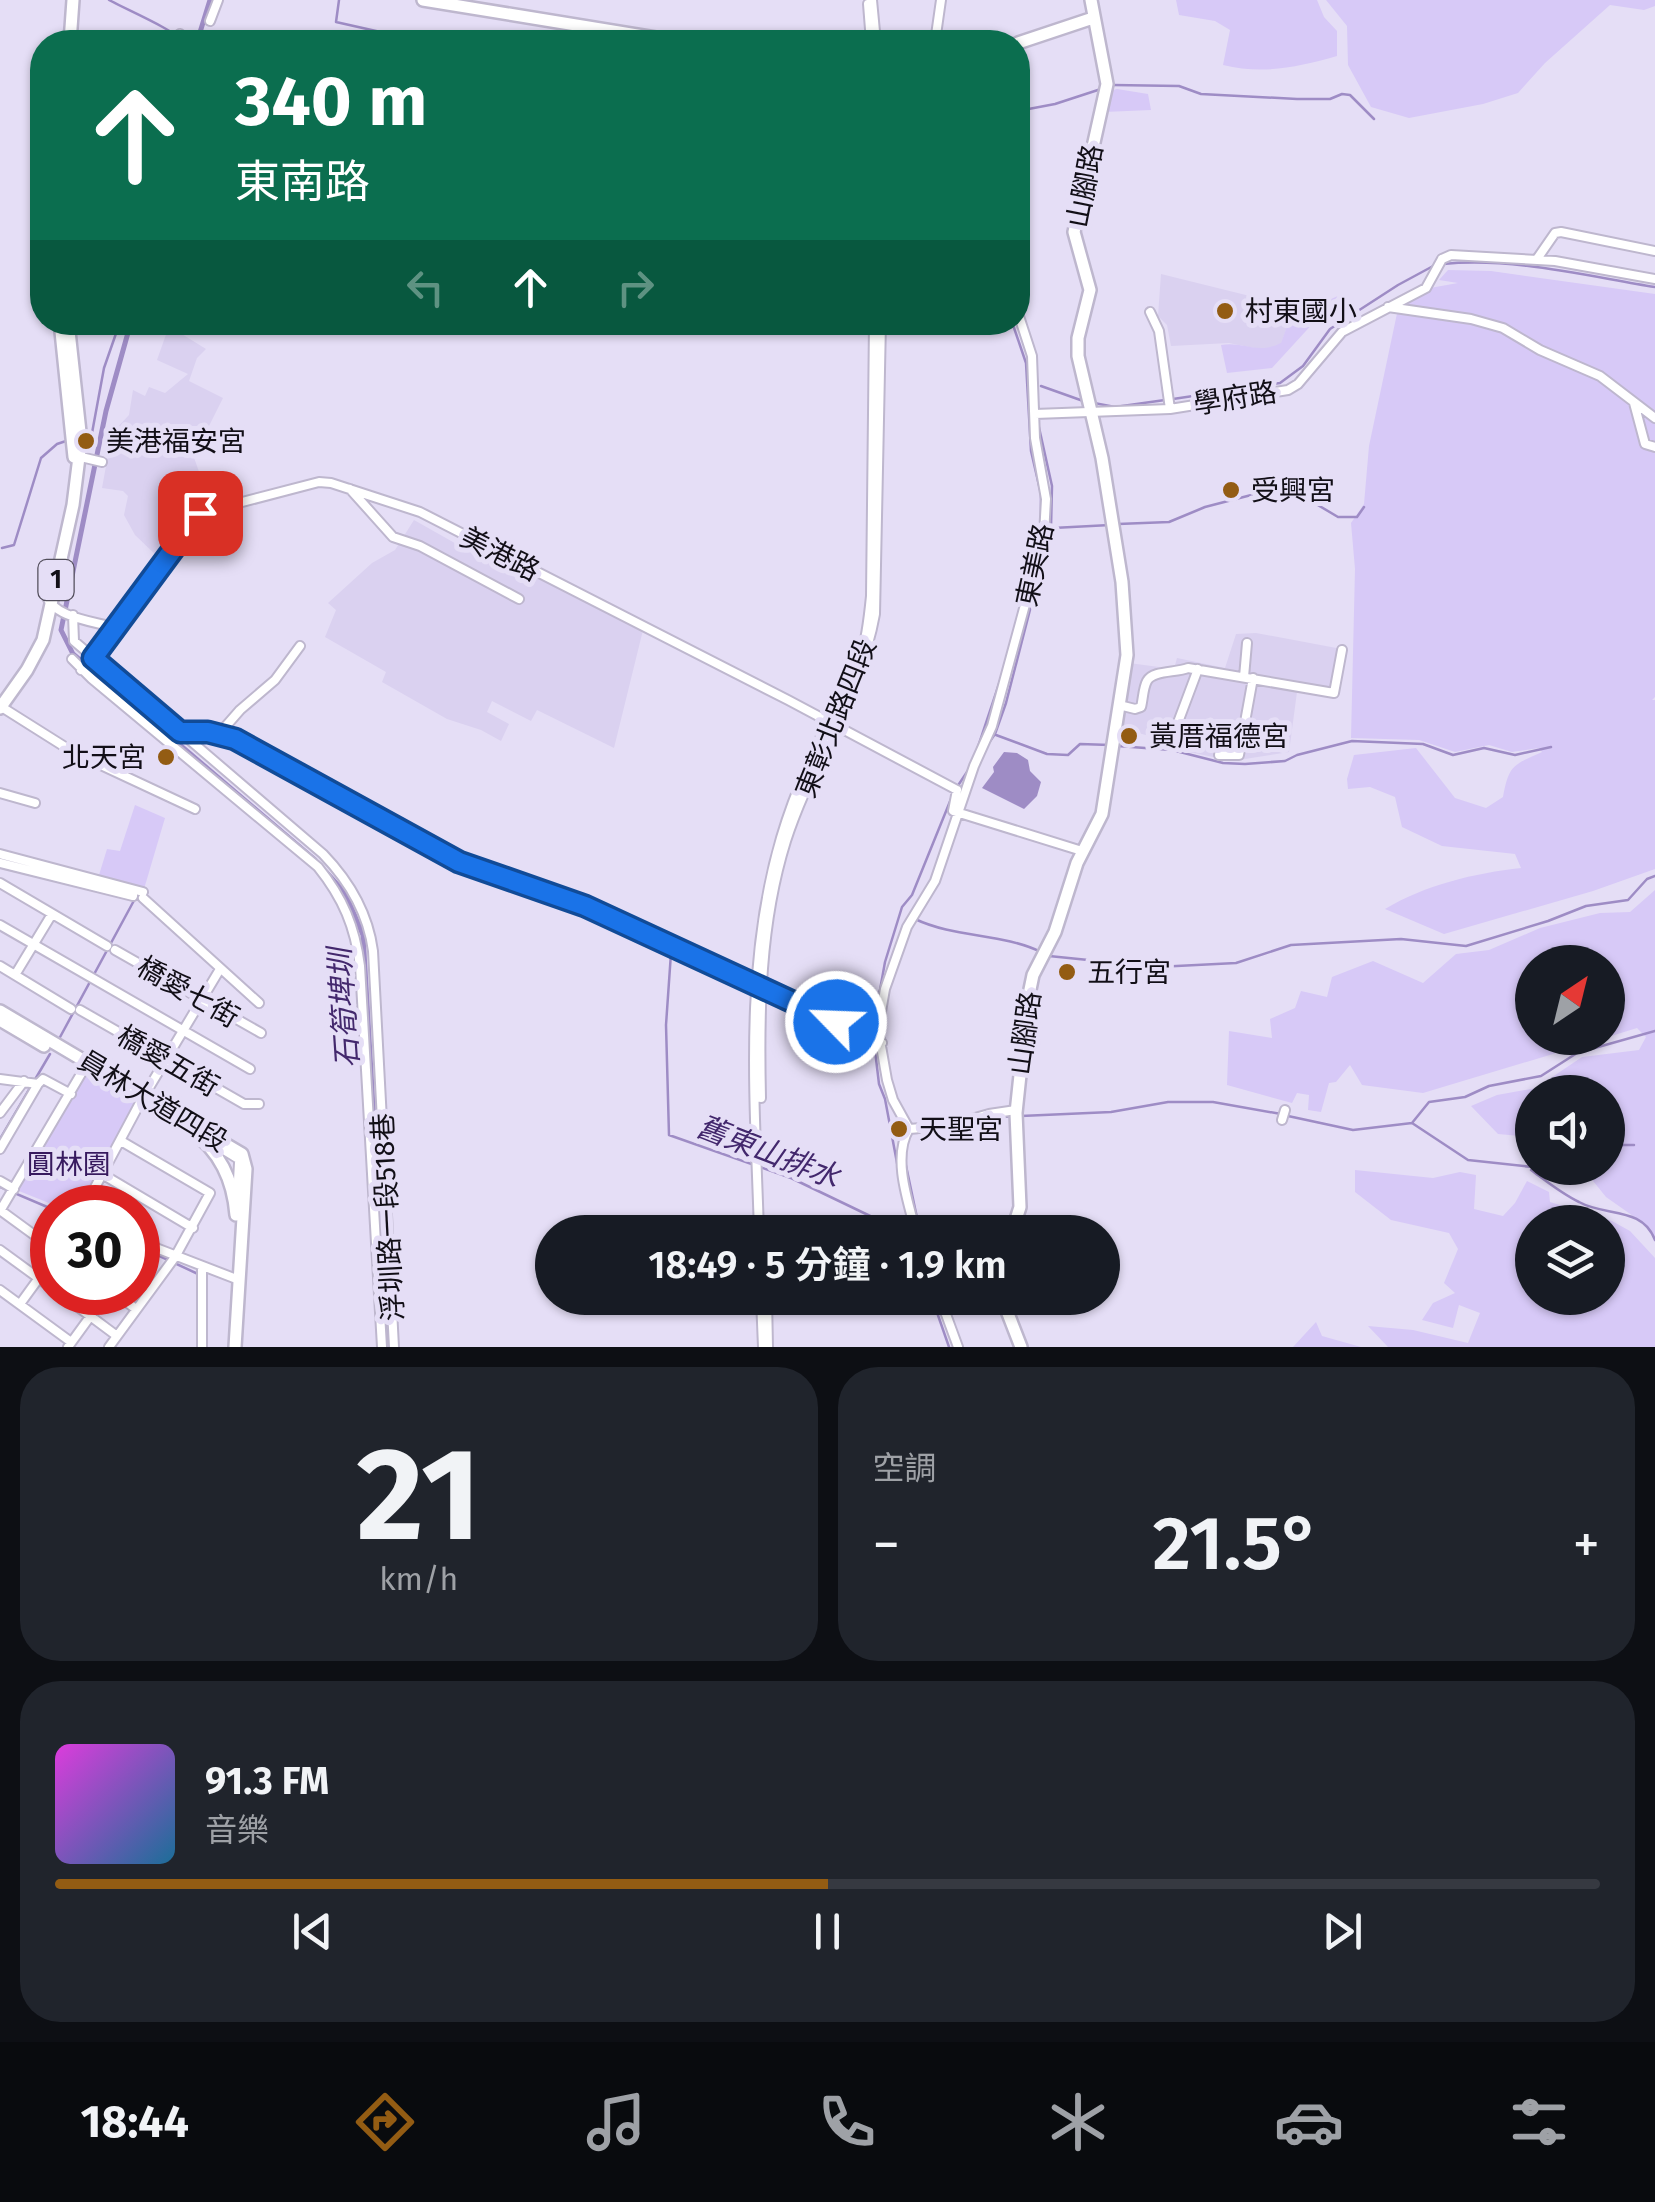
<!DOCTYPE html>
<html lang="zh-TW">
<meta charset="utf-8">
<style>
body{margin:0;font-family:"Fira Sans","Noto Sans TC",sans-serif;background:#20242c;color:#f1f3f6;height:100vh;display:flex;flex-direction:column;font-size:38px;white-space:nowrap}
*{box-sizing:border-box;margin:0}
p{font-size:32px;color:#9ea1a6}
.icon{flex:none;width:55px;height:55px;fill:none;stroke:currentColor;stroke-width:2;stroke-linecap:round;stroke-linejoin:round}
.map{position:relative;height:1347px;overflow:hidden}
.side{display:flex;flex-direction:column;gap:20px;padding:20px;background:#0d0f14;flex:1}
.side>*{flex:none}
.banner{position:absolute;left:30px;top:30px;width:1000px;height:305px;border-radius:40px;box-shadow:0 2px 8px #0004;background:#0b6e4f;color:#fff;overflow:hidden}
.needle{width:65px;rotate:35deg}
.fabs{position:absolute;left:1515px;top:945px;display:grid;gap:20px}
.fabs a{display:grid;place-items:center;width:110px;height:110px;border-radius:50%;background:#171b24;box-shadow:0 2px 8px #0004;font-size:50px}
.speed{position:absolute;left:30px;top:1185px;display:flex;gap:20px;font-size:50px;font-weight:700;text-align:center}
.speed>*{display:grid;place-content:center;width:130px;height:130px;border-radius:50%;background:#171b24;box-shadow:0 2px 8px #0004;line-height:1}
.speed .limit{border:15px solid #d22;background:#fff;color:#111}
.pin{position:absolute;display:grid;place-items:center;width:85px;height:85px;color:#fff;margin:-42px;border-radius:20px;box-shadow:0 5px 15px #0006}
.me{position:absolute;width:110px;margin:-55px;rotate:294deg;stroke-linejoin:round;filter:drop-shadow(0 0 8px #0008)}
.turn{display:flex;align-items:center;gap:35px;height:210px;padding:0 40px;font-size:45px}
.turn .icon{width:130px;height:130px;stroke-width:2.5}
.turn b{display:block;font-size:70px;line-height:85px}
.lanes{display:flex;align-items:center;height:95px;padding:0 40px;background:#0003;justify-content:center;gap:50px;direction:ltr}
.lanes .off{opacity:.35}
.big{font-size:75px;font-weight:600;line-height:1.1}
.side .tile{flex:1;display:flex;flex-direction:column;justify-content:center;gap:15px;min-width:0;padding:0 35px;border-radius:40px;background:#20242c}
.side .dial{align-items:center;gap:0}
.dial b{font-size:130px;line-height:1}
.song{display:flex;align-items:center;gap:30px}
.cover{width:120px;height:120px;border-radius:15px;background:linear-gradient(135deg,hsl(300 70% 55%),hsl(200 70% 35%))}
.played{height:10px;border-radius:5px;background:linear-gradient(90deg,#935c13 50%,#363941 50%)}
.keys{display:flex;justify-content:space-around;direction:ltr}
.heat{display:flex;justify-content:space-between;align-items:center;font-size:55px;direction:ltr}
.side .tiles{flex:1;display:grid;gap:20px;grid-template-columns:1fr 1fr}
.tile:last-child{grid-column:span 2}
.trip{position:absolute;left:535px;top:1215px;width:585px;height:100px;border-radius:50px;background:#171b24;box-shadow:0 2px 8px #0004;font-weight:600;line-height:100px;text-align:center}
.menu{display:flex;height:160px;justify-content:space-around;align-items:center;background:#090b0e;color:#9ea1a6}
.menu .icon{width:70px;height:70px}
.menu .on{color:#935c13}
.menu b{font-size:45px;color:#f1f3f6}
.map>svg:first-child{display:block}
.built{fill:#dad1f0}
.green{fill:#d7c9f7;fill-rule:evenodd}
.water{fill:#9e8cc5}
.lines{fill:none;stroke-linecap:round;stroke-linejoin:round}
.stream{stroke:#9e8cc5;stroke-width:2.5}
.canal{stroke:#9e8cc5;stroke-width:5}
.minor-casing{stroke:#beb7ce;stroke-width:12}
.major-casing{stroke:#beb7ce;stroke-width:16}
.minor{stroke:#fff;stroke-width:8}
.major{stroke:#fff;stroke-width:11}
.route-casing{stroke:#114b97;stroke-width:25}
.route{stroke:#1a73e8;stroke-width:18}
.poi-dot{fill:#935c13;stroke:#e5def6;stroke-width:4}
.labels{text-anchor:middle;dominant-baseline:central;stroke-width:10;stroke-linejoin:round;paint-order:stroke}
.shield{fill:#e5def6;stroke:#514d5a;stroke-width:2.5}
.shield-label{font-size:25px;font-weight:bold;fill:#120f17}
.street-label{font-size:28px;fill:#120f17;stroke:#e5def6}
.poi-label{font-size:28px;fill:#120f17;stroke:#e5def6;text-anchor:start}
.park-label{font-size:28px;fill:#371a5e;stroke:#e5def6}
.water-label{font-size:30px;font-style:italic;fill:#43286d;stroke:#e5def6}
</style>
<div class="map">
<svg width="1655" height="1347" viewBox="0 0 1655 1347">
<rect width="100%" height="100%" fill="#e5def6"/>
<path class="built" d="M1161,274L1294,307L1281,344L1264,350L1229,343L1171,346L1167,325L1158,316Z
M169,326L206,349L197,358L189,381L223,398L201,442L191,449L211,506L199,510L178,530L159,558L135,535L124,515L128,496L123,491L102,488L112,433L129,415L133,390L145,396L149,387L165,393L188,374L157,360Z
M414,520L531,586L537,576L643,630L614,748L537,710L531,721L492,701L487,712L509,724L501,741L481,730L447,719L382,682L386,672L325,637L336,610L328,603L372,563L395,550Z
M1256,633L1347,650L1337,697L1297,692L1289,752L1232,761L1180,750L1169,746V741L1119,728L1129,663L1174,669L1177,658L1225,668L1236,634Z"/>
<path class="green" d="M1176,0H1317L1324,17L1337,31V56C1298,67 1263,75 1223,65L1230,30L1215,21L1179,15Z
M1326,0H1655V6L1644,10L1610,5L1545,63L1518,93L1483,104L1409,118L1371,107L1348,65L1347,26Z
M1117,89L1148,94L1151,110L1104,112L1109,91Z
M1448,270L1491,271L1655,294V697L1652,700H1655V869L1593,891L1444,934L1385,909C1425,885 1475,873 1521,868L1515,854L1442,846L1402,827L1395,797L1370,787L1348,789L1347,779L1354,755L1416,748L1455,798L1486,808L1503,797C1509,765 1513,765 1542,752L1539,748L1512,752L1489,745L1455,752L1419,740L1351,738L1355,569L1351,523L1364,504L1369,446L1399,304L1430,288L1458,283L1439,280Z
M1338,296L1272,368L1227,373L1221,345C1244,341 1257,355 1281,343L1294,307L1308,309Z
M135,805L165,818L144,889L99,875L107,849L120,851Z
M1655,890V1237L1643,1223L1606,1197L1585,1171L1609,1167L1612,1143L1608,1142V1092H1532V1137L1498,1134L1471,1106L1497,1095L1536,1088L1582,1057L1639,1050L1646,1037L1637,1028L1608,1037V962H1532V1038H1606L1423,1093L1362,1085L1350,1065L1336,1082L1329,1083L1321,1112L1308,1110L1309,1095L1297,1093L1292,1103L1227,1085L1229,1031L1272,1038L1270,1019L1295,1008L1301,991L1327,997L1332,977L1373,961L1423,983L1456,954L1489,950L1540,928L1600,913L1630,912Z
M84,1069L141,1101L84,1207H59L14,1189Z
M1355,1170L1433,1178L1460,1172L1476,1175L1474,1209L1503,1216L1515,1203L1527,1181L1549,1192L1550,1202L1612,1221L1630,1231L1655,1258V1347H1388L1368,1326L1413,1330L1468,1343L1480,1313L1459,1305L1453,1328L1422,1320L1433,1303L1455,1293L1444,1283L1458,1249L1449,1233L1391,1220L1355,1192ZM1532,1222H1608V1298H1532Z
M1316,1322L1322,1336L1361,1347H1293Z"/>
<path class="water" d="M1004,752L1017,753L1028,760L1030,771L1041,782L1037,796L1024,809L982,788L994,772L993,767Z"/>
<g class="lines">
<path class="stream" d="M109,0C125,9 177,31 183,42
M339,0L336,22L425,42
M942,21L945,0
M940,29L941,42
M1113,85L1179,86L1201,94L1297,99H1330L1342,94L1350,95L1374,119
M1018,111L1055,104L1101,89
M1443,264C1513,257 1587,276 1655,287
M1018,299L1036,358L1038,410
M1012,322L1026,363L1031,451L1041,494V527
M1041,386L1086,402
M1173,399L1280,383L1303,366L1330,329L1398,285L1435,265
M1094,403L1115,407L1165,400
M87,435L92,433L104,368L120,322
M1118,524L1169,522L1205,507L1259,493L1301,495L1338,517H1357L1364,507
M1053,528L1110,525
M2,548L14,545L41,458L57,444L69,440
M996,735L1047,754L1068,755L1080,744L1110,745
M189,736L218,738L231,744L428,849
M172,737L181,736
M988,744L995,734L1006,703L1051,528L1052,486L1038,423
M1118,746L1172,750L1223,763L1245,764L1285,761L1297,755L1352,741L1423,744L1453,755L1484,748L1515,755L1551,747
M976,753L1002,675
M957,787L969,769
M915,919C955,938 1002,933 1041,952
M657,943L671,953L666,1025L669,1135L791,1178L891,1226L901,1227L917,1221
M1049,956L1157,967L1236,963L1291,945L1401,939L1466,946L1548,921L1586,906L1628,900L1647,879L1655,876
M873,1034L871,1008L880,990L885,962L902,907L912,895L953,794
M59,1039L137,895
M874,1042L879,1084L885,1099L910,1232
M1021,1116L1111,1112L1168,1102H1213L1281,1114
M1288,1116L1353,1130L1412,1123L1468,1160L1532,1167
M986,1119L1013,1116
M1412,1123L1429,1102L1465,1097L1489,1086L1541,1076L1577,1053L1655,1031
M0,1139L50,1054
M1608,1145H1634
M905,1161L920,1232
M1531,1170C1546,1181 1562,1194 1579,1202C1606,1217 1642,1206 1655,1240
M0,1187L52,1209
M138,1246L198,1274
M932,1298L949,1347"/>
<path class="canal" d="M197,42L210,0
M131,322L106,411L61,630L73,654L315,860
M326,872L345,893L363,935L387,1347"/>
<g class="minor-casing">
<path id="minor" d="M872,0L876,42
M868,4L871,42
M210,21L218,0
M175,38L180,34
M935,42L941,0
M1442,259L1451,255L1555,261L1655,279
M1537,259L1555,233L1561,232L1655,251
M1388,307L1471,319L1503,328L1540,350L1600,376L1655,418
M1150,312L1159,331L1170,409
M1634,403L1645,444L1655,447
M1035,414L1170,409L1288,390L1298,384L1342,332L1426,288L1442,259
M81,457L102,462
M350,489L393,537L420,546L519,599
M46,595C54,618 93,621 116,628
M73,615L74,641L323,854C349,881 368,913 373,951L394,1347
M72,659L92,679L318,867C343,898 355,927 360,966L382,1347
M81,670L200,513L319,482L331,483L420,512L788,700L957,790
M1244,677L1247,643
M1119,705L1135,709L1141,707C1143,700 1143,688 1147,681C1153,670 1176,673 1188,668L1334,693L1342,650
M0,706L73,752L195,809
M182,731L209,732L235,739L459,862L585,906L882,1043
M1174,733L1198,669
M219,734L240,710L275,680L300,646
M1242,743L1272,746
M1219,755H1239L1253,678
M957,790L953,811L1082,851
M0,793L35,803
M0,854L143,892
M0,863L133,896
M0,883L107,946
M143,898L259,1003
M0,925L250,1069
M115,950L261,1033
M0,966L71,1009
M15,975L52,914
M80,1010L244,1104H259
M0,1079L38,1084L43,1079L71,1094
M761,1098C759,1012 760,924 786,841C811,763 861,693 875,614L881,322
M0,1113L24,1081
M1282,1120L1285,1110
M909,1129L893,1100L887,1080L878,1029L885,989L907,927L935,881L974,766L992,726L1044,535L1046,499L1035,438L1032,356L1018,313
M909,1129L947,1126L989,1114L1016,1110
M909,1129C892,1157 908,1202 916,1232
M211,1142L245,1163
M0,1149L38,1084
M102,1174L193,1228
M0,1181L14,1189
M237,1198L239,1163
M84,1208L141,1101L220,969
M0,1210L52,1248
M0,1211L88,1062
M759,1232C755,1100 743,967 781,838C793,797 811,756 830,718C840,698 853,678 861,656C867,637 869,616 871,596L874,322
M138,1241L239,1280
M0,1250L52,1288
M138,1252V1250
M202,1267V1347
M0,1290L71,1342
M58,1292L117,1336
M113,1292L136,1309
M761,1298L763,1347
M767,1298L768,1347
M940,1298L958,1347
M20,1304L52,1260
M68,1347L108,1292
M109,1347L175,1257L210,1193L121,1141"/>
</g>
<g class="major-casing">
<path id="major" d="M423,0L680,42
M70,42L73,0
M1018,43L1093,18
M60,322L74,457
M0,708L27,670L43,640L73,505L81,441L68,322
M0,1011L242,1154L246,1169L235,1347
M0,1020L44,1046
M190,1129C220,1152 233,1179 236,1215
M1012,1232L1020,1207L1016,1113L1028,999L1033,975L1055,932L1077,863L1102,814L1127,655L1122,582L1102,458L1078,356V338L1090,290L1074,232L1107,84L1091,0
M1002,1298L1021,1347"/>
</g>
<use href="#minor" class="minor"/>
<use href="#major" class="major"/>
</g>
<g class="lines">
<g class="route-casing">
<path id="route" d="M200,513L93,658L180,732H208L235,739L459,862L585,906L836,1022"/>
</g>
<use href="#route" class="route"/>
</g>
<g class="poi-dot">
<circle cx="1225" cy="311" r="10"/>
<circle cx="86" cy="441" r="10"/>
<circle cx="1231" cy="490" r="10"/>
<circle cx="1129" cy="736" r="10"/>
<circle cx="166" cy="757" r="10"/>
<circle cx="1067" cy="972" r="10"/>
<circle cx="899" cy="1129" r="10"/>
</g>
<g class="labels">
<rect class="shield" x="38.5" y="560" width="35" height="40" rx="8"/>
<g class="shield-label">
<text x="56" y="580">1</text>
</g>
<g class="street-label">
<text transform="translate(1085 186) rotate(-79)">山腳路</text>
<text transform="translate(1235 398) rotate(-9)">學府路</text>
<text transform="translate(500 554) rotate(27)">美港路</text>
<text transform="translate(1035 565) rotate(-78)">東美路</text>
<text transform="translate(836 718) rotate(-68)">東彰北路四段</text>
<text transform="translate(188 992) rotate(30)">橋愛七街</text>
<text transform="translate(1025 1033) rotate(-82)">山腳路</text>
<text transform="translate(168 1061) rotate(30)">橋愛五街</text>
<text transform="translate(153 1101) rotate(31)">員林大道四段</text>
<text transform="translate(388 1217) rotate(-93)">浮圳路一段518巷</text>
</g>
<g class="poi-label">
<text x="1245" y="311">村東國小</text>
<text x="106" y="441">美港福安宮</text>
<text x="1251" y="490">受興宮</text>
<text x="1149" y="736">黃厝福德宮</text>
<text x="146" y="757" text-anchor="end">北天宮</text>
<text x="1087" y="972">五行宮</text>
<text x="919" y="1129">天聖宮</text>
</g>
<g class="park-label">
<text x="69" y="1164">圓林園</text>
</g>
<g class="water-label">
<text transform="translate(344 1008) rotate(-94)">石筍埤圳</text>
<text transform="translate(768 1152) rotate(21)">舊東山排水</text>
</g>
</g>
</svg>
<div class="fabs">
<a><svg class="needle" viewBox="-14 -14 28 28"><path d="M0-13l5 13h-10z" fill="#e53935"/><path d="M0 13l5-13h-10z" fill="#9ea1a6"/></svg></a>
<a><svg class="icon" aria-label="sound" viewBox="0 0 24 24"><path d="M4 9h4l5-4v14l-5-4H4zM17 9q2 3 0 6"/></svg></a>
<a><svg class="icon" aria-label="layers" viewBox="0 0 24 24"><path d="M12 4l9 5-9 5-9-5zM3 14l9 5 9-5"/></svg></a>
</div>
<div class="speed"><div class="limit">30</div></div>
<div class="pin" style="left:200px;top:513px;background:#d93025"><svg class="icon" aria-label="arrive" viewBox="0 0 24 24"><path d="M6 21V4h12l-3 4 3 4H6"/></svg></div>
<svg class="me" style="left:836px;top:1022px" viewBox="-20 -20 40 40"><circle r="17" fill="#1a73e8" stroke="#fff" stroke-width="3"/><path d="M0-11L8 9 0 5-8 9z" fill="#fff"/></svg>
<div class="trip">18:49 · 5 分鐘 · 1.9 km</div>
<div class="banner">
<div class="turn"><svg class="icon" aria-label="ahead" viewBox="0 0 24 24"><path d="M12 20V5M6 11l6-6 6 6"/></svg><div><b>340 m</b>東南路</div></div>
<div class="lanes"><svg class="icon off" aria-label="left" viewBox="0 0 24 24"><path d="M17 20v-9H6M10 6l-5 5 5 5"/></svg><svg class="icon" aria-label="ahead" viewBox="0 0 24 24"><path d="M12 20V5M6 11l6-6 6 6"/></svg><svg class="icon off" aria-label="right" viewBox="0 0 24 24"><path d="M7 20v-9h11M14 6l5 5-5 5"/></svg></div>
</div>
</div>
<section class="side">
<div class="tiles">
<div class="tile dial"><b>21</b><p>km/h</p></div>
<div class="tile"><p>空調</p>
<div class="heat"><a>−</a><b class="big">21.5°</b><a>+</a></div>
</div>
<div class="tile">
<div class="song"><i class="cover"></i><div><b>91.3 FM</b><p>音樂</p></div></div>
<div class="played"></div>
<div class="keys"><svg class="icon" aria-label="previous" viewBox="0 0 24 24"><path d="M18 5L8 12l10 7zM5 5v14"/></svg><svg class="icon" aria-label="pause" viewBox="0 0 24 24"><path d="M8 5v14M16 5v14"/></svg><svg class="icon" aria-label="next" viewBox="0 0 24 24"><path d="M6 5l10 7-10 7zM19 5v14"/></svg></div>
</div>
</div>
</section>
<nav class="menu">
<b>18:44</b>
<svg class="icon on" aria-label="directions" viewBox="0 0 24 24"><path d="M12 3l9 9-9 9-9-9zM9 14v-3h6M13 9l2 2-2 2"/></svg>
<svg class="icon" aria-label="music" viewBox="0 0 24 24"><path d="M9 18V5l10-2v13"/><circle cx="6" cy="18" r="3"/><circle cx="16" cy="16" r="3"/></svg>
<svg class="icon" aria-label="phone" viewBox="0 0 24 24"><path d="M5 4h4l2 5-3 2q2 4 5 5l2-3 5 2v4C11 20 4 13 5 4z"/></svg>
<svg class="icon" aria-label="climate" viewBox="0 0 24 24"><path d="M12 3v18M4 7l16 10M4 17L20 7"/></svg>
<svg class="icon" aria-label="car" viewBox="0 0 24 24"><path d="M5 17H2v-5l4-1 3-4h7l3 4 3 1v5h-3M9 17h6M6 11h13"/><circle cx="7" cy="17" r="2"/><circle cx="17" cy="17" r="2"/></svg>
<svg class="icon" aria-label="filters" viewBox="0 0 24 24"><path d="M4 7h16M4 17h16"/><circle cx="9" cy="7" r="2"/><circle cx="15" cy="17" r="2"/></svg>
</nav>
